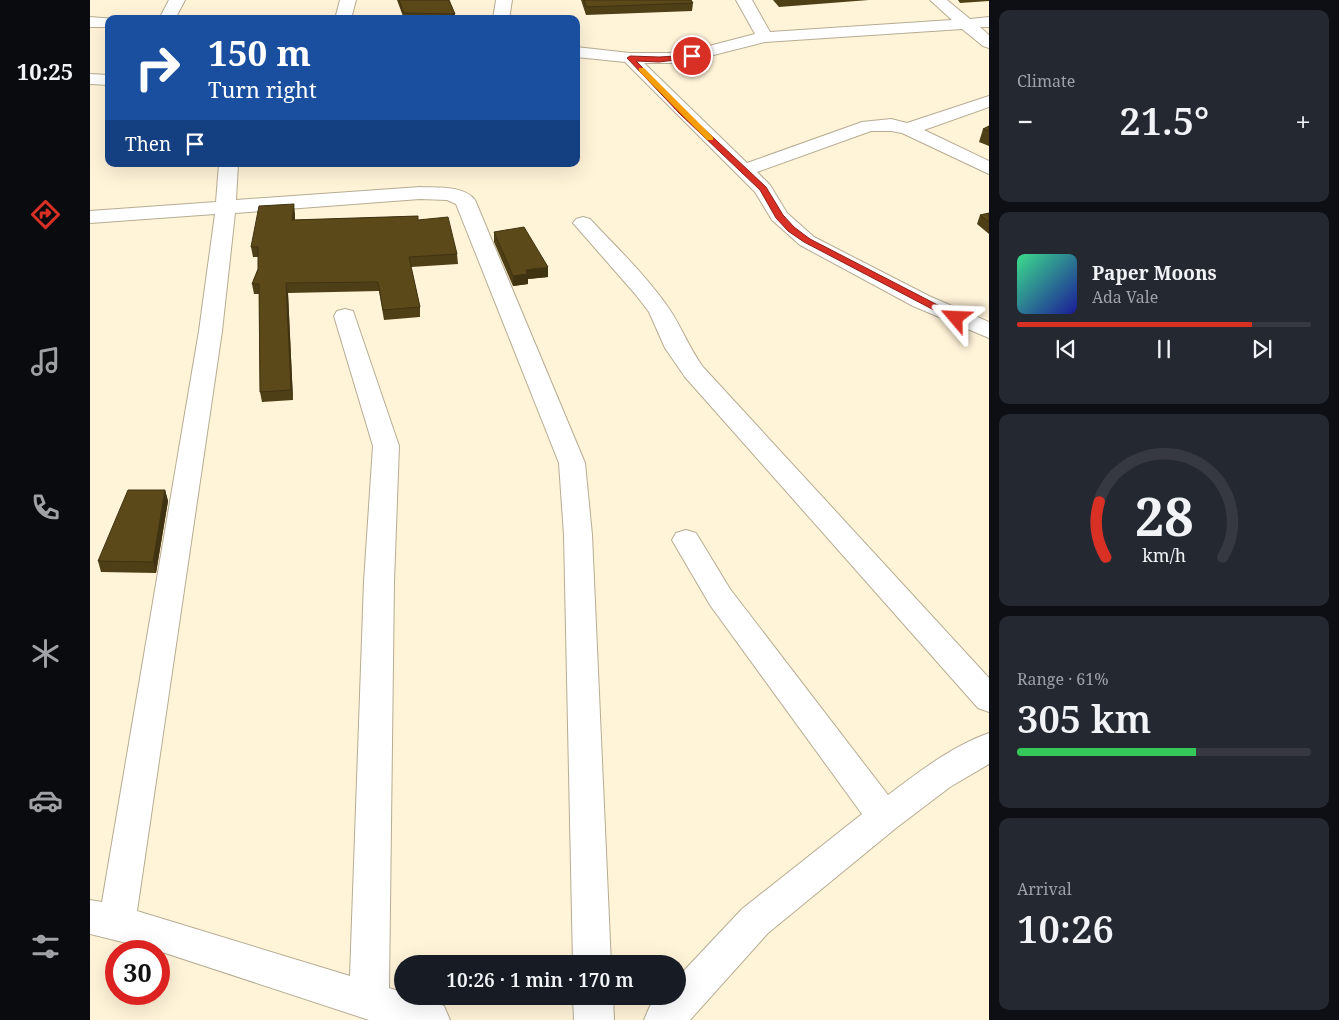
<!DOCTYPE html>
<meta charset="utf-8">
<style>
body{margin:0;font-family:"Noto Serif",serif;background:#242831;color:#f1f3f6;height:100vh;display:flex;flex-direction:column;font-size:19px;white-space:nowrap}
*{box-sizing:border-box;margin:0}
p{font-size:16px;color:#9ea1a6}
.icon{flex:none;width:28px;height:28px;fill:none;stroke:currentColor;stroke-width:2;stroke-linecap:round;stroke-linejoin:round}
.map{position:relative;flex:1;overflow:hidden}
.details{display:flex;flex-direction:column;gap:10px;padding:10px;background:#0d0f14;width:350px}
.details>*{flex:none}
.guide{position:absolute;left:15px;top:15px;width:475px;height:152px;border-radius:10px;box-shadow:0 5px 20px #0002;background:#1a4fa0;color:#fff;overflow:hidden}
.speed{position:absolute;left:15px;top:940px;display:flex;gap:10px;font-size:25px;font-weight:700;text-align:center}
.speed>*{display:grid;place-content:center;width:65px;height:65px;border-radius:50%;background:#171b24;box-shadow:0 5px 20px #0002;line-height:1}
.speed .limit{border:8px solid #d22;background:#fff;color:#111}
.pin{position:absolute;display:grid;place-items:center;width:42px;height:42px;color:#fff;margin:-21px;border:2px solid #fff;border-radius:50%;box-shadow:0 1px 5px #0007}
.me{position:absolute;width:55px;margin:-28px;rotate:296deg;stroke-linejoin:round;filter:drop-shadow(0 0 4px #0008)}
.turn{display:flex;align-items:center;gap:18px;height:105px;padding:0 20px;font-size:22px}
.turn .icon{width:65px;height:65px;stroke-width:2.5}
.turn b{display:block;font-size:35px;line-height:42px}
.then{display:flex;align-items:center;height:48px;padding:0 20px;background:#0003;gap:10px;font-size:19px}
.big{font-size:38px;font-weight:600;line-height:1.1}
.details .widget{flex:1;display:flex;flex-direction:column;justify-content:center;gap:8px;min-width:0;padding:0 18px;border-radius:10px;background:#242831}
.details .dial{align-items:center;gap:0}
.dial svg{height:130px;overflow:visible;fill:none;stroke:#363941;stroke-width:7;stroke-linecap:round;text-anchor:middle}
.dial text{fill:#f1f3f6;stroke:none}
.song{display:flex;align-items:center;gap:15px}
.cover{width:60px;height:60px;border-radius:8px;background:linear-gradient(135deg,hsl(150 70% 55%),hsl(240 70% 35%))}
.played{height:5px;border-radius:2px;background:linear-gradient(90deg,#d93025 80%,#363941 80%)}
.keys{display:flex;justify-content:space-around;direction:ltr}
.heat{display:flex;justify-content:space-between;align-items:center;font-size:28px;direction:ltr}
.charge{height:8px;border-radius:4px;background:linear-gradient(90deg,#34c759 61%,#363941 0)}
.trip{position:absolute;left:304px;top:955px;width:292px;height:50px;border-radius:25px;background:#171b24;box-shadow:0 5px 20px #0002;font-weight:600;line-height:50px;text-align:center}
main{display:flex;flex:1;min-height:0}
.tabs{display:flex;flex-direction:column;width:90px;justify-content:space-around;align-items:center;background:#090b0e;color:#9ea1a6}
.tabs .icon{width:35px;height:35px}
.tabs .active{color:#d93025}
.tabs b{font-size:22px;color:#f1f3f6}
.map>svg:first-child{display:block}
.lines{fill:none;stroke-linecap:round;stroke-linejoin:round}
.minor-casing{stroke:#b7ac93;stroke-width:2}
.minor{fill:#fff;fill-rule:evenodd}
.wall{fill:#4f3f16}
.shaded-wall{fill:#403312}
.building{fill:#5c4919;stroke:#403312}
.route{fill:#d93025;stroke:#8d1f18}
.slow{fill:#f59e0b}
</style>
<main>
<nav class="tabs">
<b>10:25</b>
<svg class="icon active" aria-label="directions" viewBox="0 0 24 24"><path d="M12 3l9 9-9 9-9-9zM9 14v-3h6M13 9l2 2-2 2"/></svg>
<svg class="icon" aria-label="music" viewBox="0 0 24 24"><path d="M9 18V5l10-2v13"/><circle cx="6" cy="18" r="3"/><circle cx="16" cy="16" r="3"/></svg>
<svg class="icon" aria-label="phone" viewBox="0 0 24 24"><path d="M5 4h4l2 5-3 2q2 4 5 5l2-3 5 2v4C11 20 4 13 5 4z"/></svg>
<svg class="icon" aria-label="climate" viewBox="0 0 24 24"><path d="M12 3v18M4 7l16 10M4 17L20 7"/></svg>
<svg class="icon" aria-label="car" viewBox="0 0 24 24"><path d="M5 17H2v-5l4-1 3-4h7l3 4 3 1v5h-3M9 17h6M6 11h13"/><circle cx="7" cy="17" r="2"/><circle cx="17" cy="17" r="2"/></svg>
<svg class="icon" aria-label="filters" viewBox="0 0 24 24"><path d="M4 7h16M4 17h16"/><circle cx="9" cy="7" r="2"/><circle cx="15" cy="17" r="2"/></svg>
</nav>
<div class="map">
<svg width="899" height="1020" viewBox="0 0 899 1020">
<rect width="100%" height="100%" fill="#fff3d8"/>
<g class="lines">
<g class="minor-casing">
<path id="minor" d="M79,0H95L85,19H69Z
M250,0H266L261,19H245Z
M406,0H422L419,19H403Z
M646,0H662L680,32L862,20L840,0H857L880,19L899,17V27H890L899,35V48L893,46L872,29L675,42L592,63H554L657,163L772,122L801,119L817,123L899,96V107L834,130L899,161V174L812,133L801,131H781L667,172L680,185L697,213L724,237L839,296L899,322V338L823,306L710,245L682,220L665,192L535,62L486,57V47L540,53H592L665,34Z
M0,17L25,19H19V27H0Z
M0,74L19,75V85L0,84Z
M129,164H148L146,200L330,187C346,188 374,185 385,200L495,463L502,535L521,964H483L474,535L469,463L366,204L357,200L330,199L145,213L132,331L47,911L260,976L274,582L283,446L244,316L247,311L255,309L263,311L309,446L304,582L299,988L312,992V996H326L354,1006L360,1020H279L69,951L0,934V900L12,902L109,331L125,214L0,223V211L126,202Z
M493,217L500,219C527,248 557,276 580,310C592,328 599,348 613,367L899,678V712L888,708L595,377L575,348L559,312L546,295L483,223L486,219Z
M596,530L606,533L640,589L798,795C829,772 862,746 899,733V764L860,787L806,828L678,933L600,1020H554L560,1006L569,996H588V977L652,909L772,814L620,605L582,540L586,533Z
M483,996H523L524,1020H484Z"/>
</g>
<use href="#minor" class="minor"/>
</g>
<path class="wall" d="M307,0H359L365,14V19H314Z
M491,0H601L603,3L602,11L496,15Z
M683,0H779L689,7Z
M868,0H899V1L870,3Z
M899,126V146L889,142L893,129Z
M899,213V234L887,224L890,215Z
M205,214V220L328,216V220L367,254L368,264L321,267L330,307V317L294,320L289,291L198,293L203,400L172,402L170,392L169,294H164L162,284L168,269V257H163L161,247Z
M404,232L458,277L438,279V284L423,286L404,242Z
M75,490L78,501L66,573L11,572L8,561Z"/>
<path class="shaded-wall" d="M204,204L205,214L204,230L202,220Z
M458,267V277L438,279V284L423,286V276L436,270Z
M196,283L198,293L203,400L201,390Z
M75,490L78,501L66,573L63,562Z"/>
<path class="building" d="M309,0H359L365,14L314,13Z
M494,0H601L603,3L496,7Z
M899,126V131L893,129Z
M204,204L202,220L328,216V220L358,217L367,254L319,257L330,307L293,310L288,282L196,283L201,390L170,392L169,284H162L168,269V247H161L169,206Z
M899,213V222L890,215Z
M434,227L458,267L436,270L437,274L423,276L404,232Z
M38,490H75L63,562L8,561Z"/>
<path class="route" d="M605,55L602,58L569,62L546,61L595,111L676,187L693,215L704,227L720,239L869,316V320H863L714,242L698,231L686,218L670,190L590,114L537,58L540,56L569,57Z"/>
<path class="slow" d="M549,68H554L623,137V140H617L549,71Z"/>
</svg>
<div class="speed"><div class="limit">30</div></div>
<div class="pin" style="left:602px;top:56px;background:#d93025"><svg class="icon" aria-label="arrive" viewBox="0 0 24 24"><path d="M6 21V4h12l-3 4 3 4H6"/></svg></div>
<svg class="me" style="left:866px;top:318px" viewBox="-20 -20 40 40"><path d="M0-17L14 15 0 8-14 15z" fill="#d93025" stroke="#fff" stroke-width="4"/></svg>
<div class="trip">10:26 · 1 min · 170 m</div>
<div class="guide">
<div class="turn"><svg class="icon" aria-label="right" viewBox="0 0 24 24"><path d="M7 20v-9h11M14 6l5 5-5 5"/></svg><div><b>150 m</b>Turn right</div></div>
<div class="then">Then<svg class="icon" aria-label="arrive" viewBox="0 0 24 24"><path d="M6 21V4h12l-3 4 3 4H6"/></svg></div>
</div>
</div>
<section class="details">
<div class="widget"><p>Climate</p>
<div class="heat"><a>−</a><b class="big">21.5°</b><a>+</a></div>
</div>
<div class="widget">
<div class="song"><i class="cover"></i><div><b>Paper Moons</b><p>Ada Vale</p></div></div>
<div class="played"></div>
<div class="keys"><svg class="icon" aria-label="previous" viewBox="0 0 24 24"><path d="M18 5L8 12l10 7zM5 5v14"/></svg><svg class="icon" aria-label="pause" viewBox="0 0 24 24"><path d="M8 5v14M16 5v14"/></svg><svg class="icon" aria-label="next" viewBox="0 0 24 24"><path d="M6 5l10 7-10 7zM19 5v14"/></svg></div>
</div>
<div class="widget dial"><svg viewBox="0 0 100 80">
<path d="M14 69A42 42 0 1 1 86 69"/>
<path d="M14 69A42 42 0 0 1 10 35" stroke="#d93025"/>
<text x="50" y="56" font-size="32" font-weight="700">28</text>
<text x="50" y="72" font-size="11">km/h</text>
</svg></div>
<div class="widget"><p>Range · 61%</p><b class="big">305 km</b><div class="charge"></div></div>
<div class="widget"><p>Arrival</p><b class="big">10:26</b></div>
</section>
</main>
